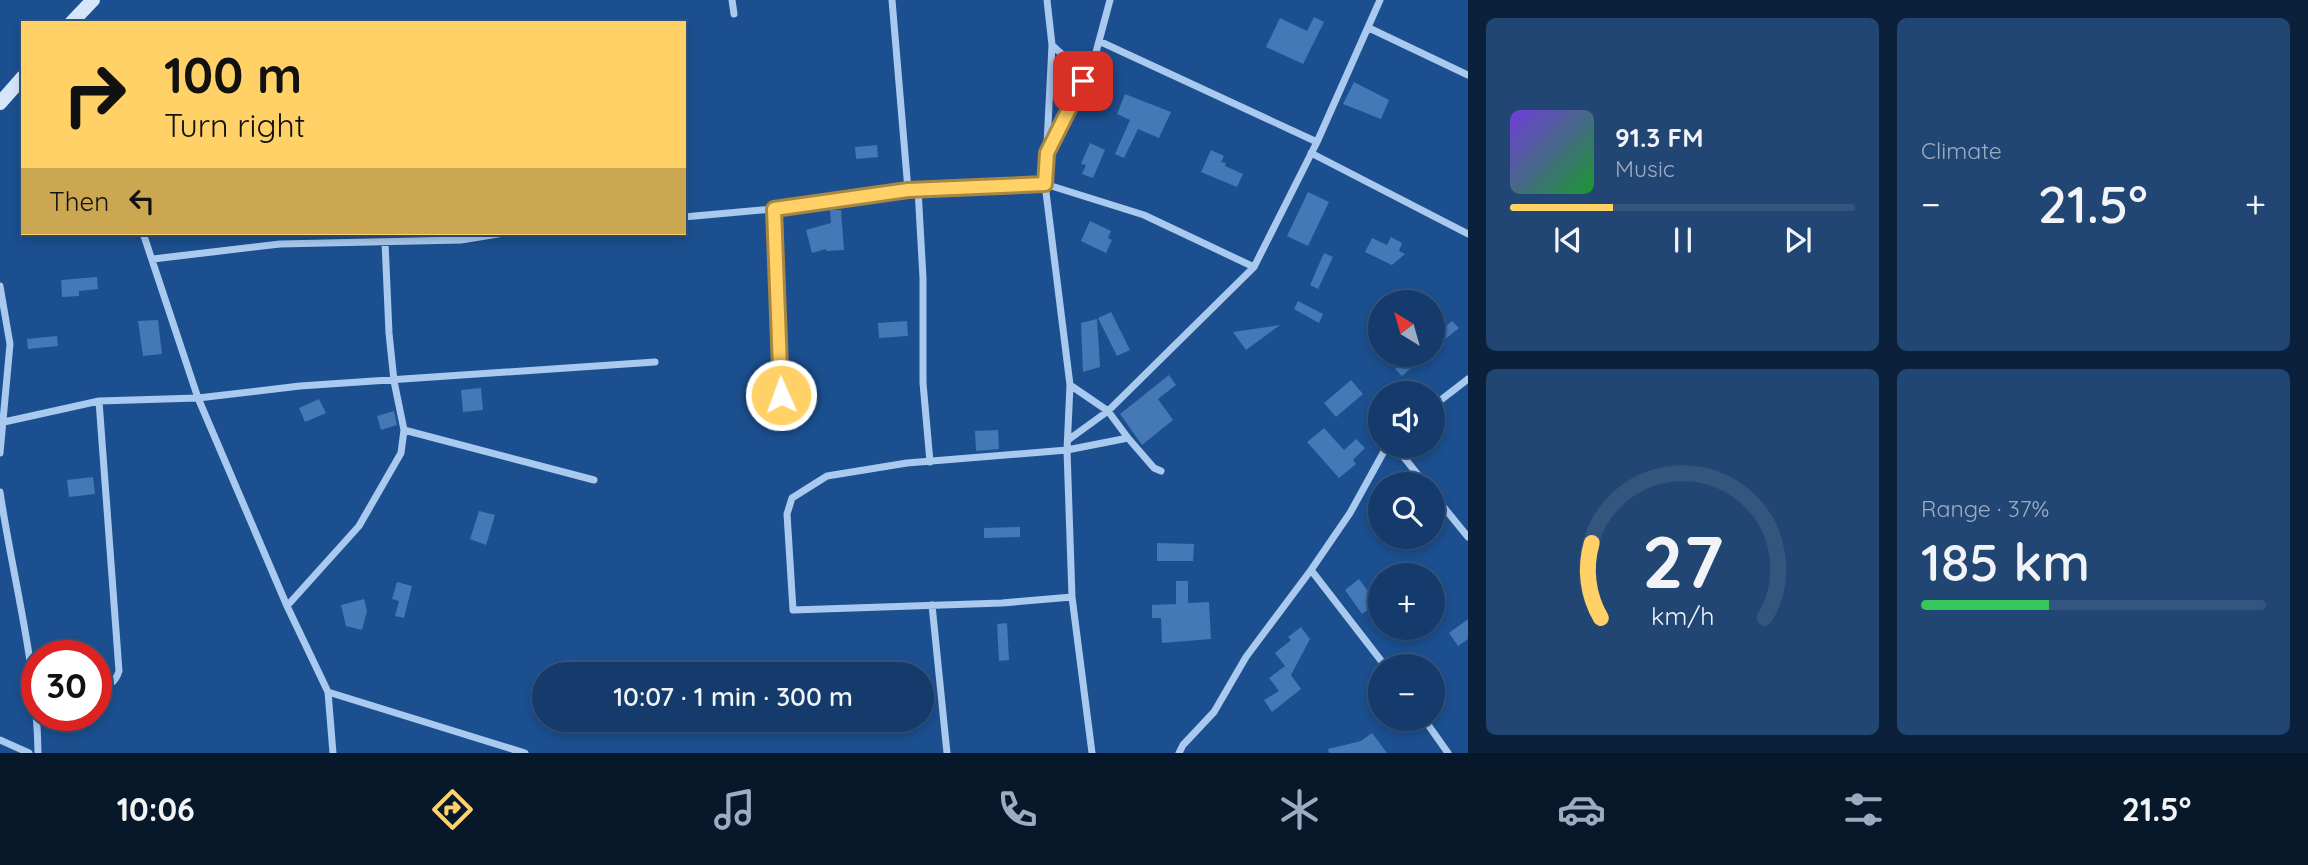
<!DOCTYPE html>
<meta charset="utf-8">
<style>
body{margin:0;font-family:Quicksand,sans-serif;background:#214673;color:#f1f3f6;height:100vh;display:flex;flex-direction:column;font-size:26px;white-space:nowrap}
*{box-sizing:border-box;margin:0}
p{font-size:23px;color:#9dadc1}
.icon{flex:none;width:38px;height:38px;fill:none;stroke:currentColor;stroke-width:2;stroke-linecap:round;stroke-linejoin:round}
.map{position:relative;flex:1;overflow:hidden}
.sheet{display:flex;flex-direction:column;gap:18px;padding:18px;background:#0b203b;width:840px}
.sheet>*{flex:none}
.guide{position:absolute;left:21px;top:21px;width:665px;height:214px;border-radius:0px;box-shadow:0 4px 10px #0003,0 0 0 2px #33557e;background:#ffd166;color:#111;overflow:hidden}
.needle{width:46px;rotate:323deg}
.fabs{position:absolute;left:1368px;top:290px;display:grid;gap:14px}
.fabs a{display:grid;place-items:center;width:77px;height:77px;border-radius:50%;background:#143b6b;box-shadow:0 4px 10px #0003,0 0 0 2px #33557e;font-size:35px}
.speed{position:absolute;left:21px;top:640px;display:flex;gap:14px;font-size:35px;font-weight:700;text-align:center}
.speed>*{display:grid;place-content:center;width:91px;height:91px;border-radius:50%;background:#143b6b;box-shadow:0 4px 10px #0003,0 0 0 2px #33557e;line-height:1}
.speed .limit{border:10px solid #d22;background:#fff;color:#111}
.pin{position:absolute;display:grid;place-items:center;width:60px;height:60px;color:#fff;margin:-30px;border-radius:14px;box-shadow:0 4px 10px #0006}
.me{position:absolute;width:77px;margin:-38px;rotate:358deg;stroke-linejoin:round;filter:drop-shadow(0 0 5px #0008)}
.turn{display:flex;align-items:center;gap:24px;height:147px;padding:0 28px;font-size:32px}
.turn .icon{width:91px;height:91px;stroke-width:2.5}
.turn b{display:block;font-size:49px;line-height:60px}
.then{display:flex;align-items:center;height:66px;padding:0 28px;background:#0003;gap:14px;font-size:26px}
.big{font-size:52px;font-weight:600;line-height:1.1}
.sheet .tile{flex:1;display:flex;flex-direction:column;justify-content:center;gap:10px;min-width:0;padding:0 24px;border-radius:10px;background:#214673}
.sheet .dial{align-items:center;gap:0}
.dial svg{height:182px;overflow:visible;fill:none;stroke:#33557e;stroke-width:7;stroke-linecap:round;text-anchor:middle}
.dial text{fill:#f1f3f6;stroke:none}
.song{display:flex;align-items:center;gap:21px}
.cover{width:84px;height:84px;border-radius:10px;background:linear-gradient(135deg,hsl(260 70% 55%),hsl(130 70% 35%))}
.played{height:7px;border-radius:4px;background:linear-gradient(90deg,#ffd166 30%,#33557e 30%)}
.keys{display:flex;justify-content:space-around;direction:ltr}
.heat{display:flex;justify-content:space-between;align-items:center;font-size:38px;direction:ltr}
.charge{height:10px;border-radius:5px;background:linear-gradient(90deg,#34c759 37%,#33557e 0)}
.sheet .tiles{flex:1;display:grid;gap:18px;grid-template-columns:repeat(2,1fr)}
.trip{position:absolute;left:532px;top:662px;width:402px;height:70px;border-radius:35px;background:#143b6b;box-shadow:0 4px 10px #0003,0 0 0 2px #33557e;font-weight:600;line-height:70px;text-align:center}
.tabs{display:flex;height:112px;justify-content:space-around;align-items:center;background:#08182b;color:#9dadc1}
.tabs .icon{width:49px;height:49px}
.tabs .on{color:#ffd166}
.tabs b{font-size:32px;color:#f1f3f6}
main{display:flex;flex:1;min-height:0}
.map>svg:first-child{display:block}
.building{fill:#4478b7}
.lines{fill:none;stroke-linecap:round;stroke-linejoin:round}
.street{stroke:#a9c9ee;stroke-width:7}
.secondary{stroke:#d6e6fa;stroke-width:14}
.route-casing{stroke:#a68842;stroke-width:18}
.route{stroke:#ffd166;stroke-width:12}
</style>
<main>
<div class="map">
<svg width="1468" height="753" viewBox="0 0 1468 753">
<rect width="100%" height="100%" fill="#1b4f8f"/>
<path class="building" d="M1314,17L1324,22L1303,64L1266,47L1280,18L1307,31Z
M1354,82L1389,100L1381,119L1343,104Z
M1125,94L1171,112L1159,138L1138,129L1124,158L1115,154L1130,120L1117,114Z
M1090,143L1105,150L1093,178L1082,174L1086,165L1081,164Z
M877,145L878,157L856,159L855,147Z
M1211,150L1224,156L1221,162L1226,163L1225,166L1243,174L1237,187L1201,172Z
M1308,192L1329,202L1308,246L1287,236Z
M830,210H841L844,250L826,251V249L812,253L806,230L831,223Z
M1090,221L1111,231L1108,238L1112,240L1106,253L1081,241Z
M1391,237L1402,243L1399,251L1405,254L1392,265L1365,252L1372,238L1387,245Z
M1324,253L1333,257L1318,289L1310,285Z
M97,277L98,289L79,291V296L62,297L61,280Z
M1298,301L1323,314L1319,323L1294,309Z
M1111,312L1130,350L1117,356L1098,318Z
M1097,319L1100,367L1083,372L1081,323Z
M158,320L162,354L143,356L138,321Z
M907,321L908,336L879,338L878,323Z
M1452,321L1459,328L1433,349V337Z
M1280,325L1246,350L1233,332Z
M57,336L58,346L28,349L27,339Z
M1411,355H1426L1402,376L1395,369Z
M1169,375L1176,385L1158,399L1173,420L1142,445L1120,414Z
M1351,380L1363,394L1336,417L1324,403Z
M481,388L483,410L463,412L461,390Z
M319,399L326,413L305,422L299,408Z
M394,411L397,425L381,430L377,416Z
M1324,428L1344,450L1356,439L1365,448L1353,460L1356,464L1339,478L1307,442Z
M998,430L999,449L976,451L975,431Z
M93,477L95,494L69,497L67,480Z
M479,511L495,515L486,545L470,539Z
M1020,527V537L984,538V528Z
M1157,543L1194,544L1193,561H1157Z
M1359,579L1377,603L1362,614L1345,590Z
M1176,581H1188V603L1209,602L1211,639L1162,643L1161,618H1152V605L1176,604Z
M397,582L412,586L404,618L395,616L399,601L392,599Z
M364,599L367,611L362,630L346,626L341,605Z
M1468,619V639L1458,646L1449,633Z
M1007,623L1009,660L999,661L997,624Z
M1301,627L1310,639L1291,675L1301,689L1272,712L1264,700L1279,691L1269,678L1285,666L1275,653L1291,640L1288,637Z
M1372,733L1387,753H1329L1328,749L1361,741Z"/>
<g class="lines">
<path class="street" d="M732,0L734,14
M892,0L908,190
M1047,0L1052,45L1045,184L1070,385L1067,450L1072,597L1092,753
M1369,28L1468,75
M1101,42L1317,142
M1052,45C1066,59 1075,66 1094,57
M1049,150L1095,56L1110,0
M1311,153L1468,234
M918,189L923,278V383L930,462
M773,209L781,395
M684,217L773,209L908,190L1045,184L1144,215L1254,267
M143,233L198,398L287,606L328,692L333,753
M153,259L280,244L461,240L504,233
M0,286L10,344L0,453
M1070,385L1108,411L1128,438L1154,468L1161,471
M1433,406L1468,379
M4,422L99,401L198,398L300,386L655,362
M404,430L594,480
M1068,440L1108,411L1254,267L1317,142L1380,0
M1395,446L1426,485
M0,492C13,579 37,664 38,753
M1433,494L1468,537
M1311,570L1386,667
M1072,597L1002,603L793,610L787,514L792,498L827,476L907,463L1067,450L1128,438
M932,605L947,753
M287,606L359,526L401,453L404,430L394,381L389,333L385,242
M96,689C109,685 115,684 119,671L99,401
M328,692L525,753
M1424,719L1448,753
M0,740L29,753
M1179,753L1183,745L1214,712L1246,657L1311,570L1350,513L1387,446"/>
<path class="secondary" d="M71,23L93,0
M0,103L23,77"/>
</g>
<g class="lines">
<g class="route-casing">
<path id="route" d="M781,395L774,209L908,190L1045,184L1047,153L1083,81"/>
</g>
<use href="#route" class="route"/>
</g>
</svg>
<div class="fabs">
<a><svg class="needle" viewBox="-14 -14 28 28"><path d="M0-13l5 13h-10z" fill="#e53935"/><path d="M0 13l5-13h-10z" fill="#9dadc1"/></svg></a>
<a><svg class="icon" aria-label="sound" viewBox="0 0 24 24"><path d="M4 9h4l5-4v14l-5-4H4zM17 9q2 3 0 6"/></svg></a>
<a><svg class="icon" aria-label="search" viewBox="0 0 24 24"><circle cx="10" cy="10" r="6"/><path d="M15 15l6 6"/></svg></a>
<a>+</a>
<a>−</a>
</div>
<div class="speed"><div class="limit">30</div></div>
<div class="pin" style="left:1083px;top:81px;background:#d93025"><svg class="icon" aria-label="arrive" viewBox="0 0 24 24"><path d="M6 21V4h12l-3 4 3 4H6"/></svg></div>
<svg class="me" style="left:781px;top:395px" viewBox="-20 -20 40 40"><circle r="17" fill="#ffd166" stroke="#fff" stroke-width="3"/><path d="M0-11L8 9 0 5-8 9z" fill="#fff"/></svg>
<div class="trip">10:07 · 1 min · 300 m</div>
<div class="guide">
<div class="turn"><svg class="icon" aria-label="right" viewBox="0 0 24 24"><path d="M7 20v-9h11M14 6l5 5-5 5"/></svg><div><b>100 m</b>Turn right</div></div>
<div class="then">Then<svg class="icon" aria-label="left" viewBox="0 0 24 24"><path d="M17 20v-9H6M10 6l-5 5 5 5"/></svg></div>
</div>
</div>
<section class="sheet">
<div class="tiles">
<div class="tile">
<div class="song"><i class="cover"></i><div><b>91.3 FM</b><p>Music</p></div></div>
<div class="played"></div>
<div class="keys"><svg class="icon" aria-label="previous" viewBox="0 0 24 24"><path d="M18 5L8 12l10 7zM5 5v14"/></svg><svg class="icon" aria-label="pause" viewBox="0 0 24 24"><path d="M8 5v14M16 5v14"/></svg><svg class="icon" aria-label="next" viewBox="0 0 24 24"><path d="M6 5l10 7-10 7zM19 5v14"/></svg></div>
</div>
<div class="tile"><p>Climate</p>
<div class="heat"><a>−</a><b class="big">21.5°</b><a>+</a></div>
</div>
<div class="tile dial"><svg viewBox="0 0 100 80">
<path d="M14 69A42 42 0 1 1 86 69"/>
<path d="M14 69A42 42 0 0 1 10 36" stroke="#ffd166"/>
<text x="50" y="56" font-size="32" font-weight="700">27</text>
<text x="50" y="72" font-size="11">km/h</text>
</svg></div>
<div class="tile"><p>Range · 37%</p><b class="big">185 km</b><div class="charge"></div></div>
</div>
</section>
</main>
<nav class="tabs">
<b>10:06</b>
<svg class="icon on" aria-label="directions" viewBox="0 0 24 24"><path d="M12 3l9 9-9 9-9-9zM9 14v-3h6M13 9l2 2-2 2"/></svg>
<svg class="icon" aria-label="music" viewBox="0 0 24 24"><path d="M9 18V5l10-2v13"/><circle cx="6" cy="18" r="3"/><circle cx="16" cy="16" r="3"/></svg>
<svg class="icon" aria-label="phone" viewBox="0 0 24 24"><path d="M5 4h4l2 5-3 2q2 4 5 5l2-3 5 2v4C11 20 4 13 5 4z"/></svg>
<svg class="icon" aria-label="climate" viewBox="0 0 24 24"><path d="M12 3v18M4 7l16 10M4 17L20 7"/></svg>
<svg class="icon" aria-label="car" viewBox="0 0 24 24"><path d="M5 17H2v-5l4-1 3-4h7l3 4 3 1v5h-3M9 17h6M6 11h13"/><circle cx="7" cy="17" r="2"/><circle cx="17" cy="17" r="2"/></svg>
<svg class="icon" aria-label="filters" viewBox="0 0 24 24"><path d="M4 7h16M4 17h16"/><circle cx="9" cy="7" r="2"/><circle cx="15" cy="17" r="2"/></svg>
<b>21.5°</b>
</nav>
